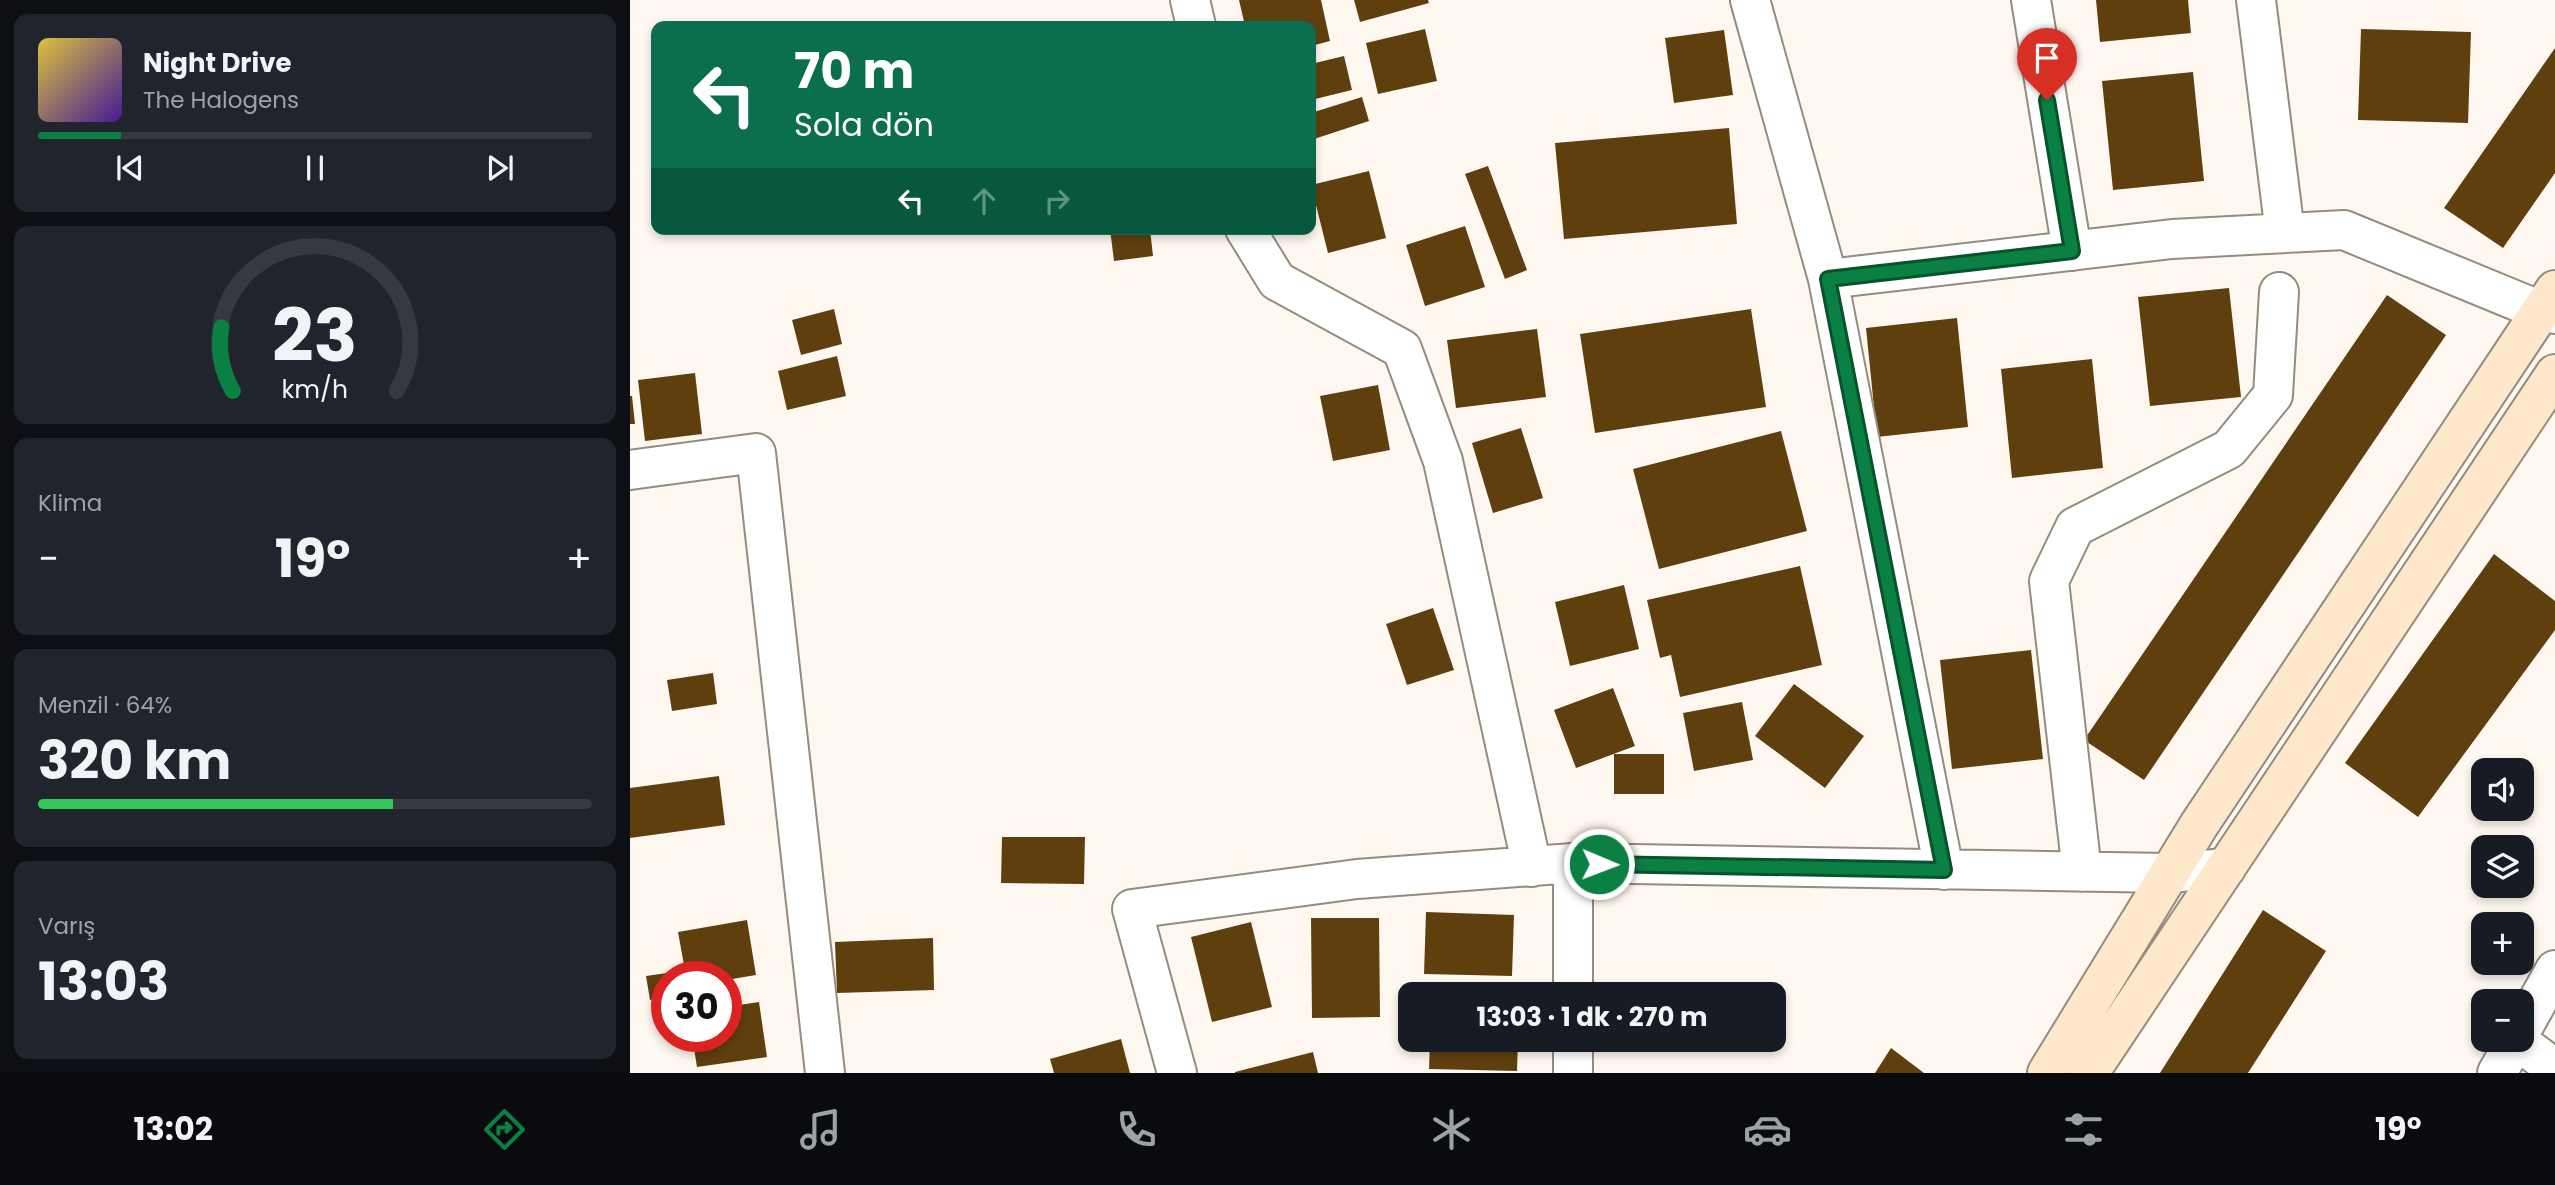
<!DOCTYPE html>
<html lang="tr">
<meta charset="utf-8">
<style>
body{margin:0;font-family:Poppins,sans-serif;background:#20242c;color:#f1f3f6;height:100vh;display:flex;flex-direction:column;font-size:26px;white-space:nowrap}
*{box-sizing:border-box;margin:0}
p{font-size:23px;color:#9ea1a6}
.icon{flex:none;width:38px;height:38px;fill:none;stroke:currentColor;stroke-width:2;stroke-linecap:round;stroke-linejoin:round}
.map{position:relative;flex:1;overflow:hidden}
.sheet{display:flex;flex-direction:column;gap:14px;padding:14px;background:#0d0f14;width:630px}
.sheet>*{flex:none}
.top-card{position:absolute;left:21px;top:21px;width:665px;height:214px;border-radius:14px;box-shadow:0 4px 10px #0003;background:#0b6e4f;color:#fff;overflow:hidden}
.controls{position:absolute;left:1841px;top:758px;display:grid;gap:14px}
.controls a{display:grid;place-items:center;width:63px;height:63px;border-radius:14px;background:#171b24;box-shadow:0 4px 10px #0003;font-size:35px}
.speed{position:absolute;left:21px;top:961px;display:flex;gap:14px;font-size:35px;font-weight:700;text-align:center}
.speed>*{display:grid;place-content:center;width:91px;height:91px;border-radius:50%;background:#171b24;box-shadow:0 4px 10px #0003;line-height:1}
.speed .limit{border:10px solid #d22;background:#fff;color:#111}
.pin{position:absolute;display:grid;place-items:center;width:60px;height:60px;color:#fff;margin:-72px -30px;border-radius:50% 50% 50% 0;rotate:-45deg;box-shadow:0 0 7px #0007}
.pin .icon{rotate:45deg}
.me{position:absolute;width:77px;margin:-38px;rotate:91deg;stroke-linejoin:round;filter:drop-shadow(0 0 5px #0008)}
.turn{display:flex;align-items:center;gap:24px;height:147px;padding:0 28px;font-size:32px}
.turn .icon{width:91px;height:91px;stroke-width:2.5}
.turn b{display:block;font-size:49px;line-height:60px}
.lanes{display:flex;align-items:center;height:66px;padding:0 28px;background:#0003;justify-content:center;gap:35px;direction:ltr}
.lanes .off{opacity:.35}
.big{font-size:52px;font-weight:700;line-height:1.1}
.sheet .card{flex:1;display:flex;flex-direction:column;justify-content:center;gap:10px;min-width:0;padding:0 24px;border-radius:14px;background:#20242c}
.sheet .dial{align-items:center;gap:0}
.dial svg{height:182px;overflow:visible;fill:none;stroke:#363941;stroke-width:7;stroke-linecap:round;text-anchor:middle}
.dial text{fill:#f1f3f6;stroke:none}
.song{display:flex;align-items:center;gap:21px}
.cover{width:84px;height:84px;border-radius:10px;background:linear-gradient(135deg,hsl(50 70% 55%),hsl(260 70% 35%))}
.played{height:7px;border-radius:4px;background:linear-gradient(90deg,#0b8043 15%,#363941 15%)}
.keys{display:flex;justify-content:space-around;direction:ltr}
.heat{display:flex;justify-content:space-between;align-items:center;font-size:38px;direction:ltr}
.charge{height:10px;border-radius:5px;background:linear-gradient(90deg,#34c759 64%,#363941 0)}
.trip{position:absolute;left:768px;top:982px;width:388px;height:70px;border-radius:14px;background:#171b24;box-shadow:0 4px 10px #0003;font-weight:700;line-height:70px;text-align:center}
.dock{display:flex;height:112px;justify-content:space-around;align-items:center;background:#090b0e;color:#9ea1a6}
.dock .icon{width:49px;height:49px}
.dock .on{color:#0b8043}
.dock b{font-size:32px;color:#f1f3f6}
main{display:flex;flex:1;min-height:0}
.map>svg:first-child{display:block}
.building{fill:#603f0f}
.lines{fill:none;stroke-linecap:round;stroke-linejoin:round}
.street-casing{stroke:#958b7f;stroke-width:42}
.secondary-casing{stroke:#958b7f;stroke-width:42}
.street{stroke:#fff;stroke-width:38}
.secondary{stroke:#fee8cb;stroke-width:38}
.route-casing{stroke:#07532c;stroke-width:18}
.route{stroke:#0b8043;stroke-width:12}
</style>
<main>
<section class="sheet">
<div class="card">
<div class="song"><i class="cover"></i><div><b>Night Drive</b><p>The Halogens</p></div></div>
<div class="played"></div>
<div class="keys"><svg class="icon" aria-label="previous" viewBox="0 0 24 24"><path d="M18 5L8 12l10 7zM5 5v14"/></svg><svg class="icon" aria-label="pause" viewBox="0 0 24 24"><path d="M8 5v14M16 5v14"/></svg><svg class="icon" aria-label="next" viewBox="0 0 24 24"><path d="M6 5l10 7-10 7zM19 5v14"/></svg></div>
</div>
<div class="card dial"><svg viewBox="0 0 100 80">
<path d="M14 69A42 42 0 1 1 86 69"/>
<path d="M14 69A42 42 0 0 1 9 41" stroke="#0b8043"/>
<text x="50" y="56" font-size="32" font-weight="700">23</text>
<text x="50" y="72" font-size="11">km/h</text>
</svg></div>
<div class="card"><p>Klima</p>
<div class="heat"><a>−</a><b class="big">19°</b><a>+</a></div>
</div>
<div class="card"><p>Menzil · 64%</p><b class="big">320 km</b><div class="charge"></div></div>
<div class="card"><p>Varış</p><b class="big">13:03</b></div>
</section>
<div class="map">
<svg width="1925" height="1073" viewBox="0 0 1925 1073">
<rect width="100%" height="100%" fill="#fff8f0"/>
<path class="building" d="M609,0H691L700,41L681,46V26H615Z
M724,0H798L799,3L730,22Z
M1466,0H1558L1561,33L1470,42Z
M795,29L807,81L748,94L736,43Z
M1731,29L1841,32L1838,123L1728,120Z
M1094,30L1103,95L1044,103L1035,38Z
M1925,48V173L1873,248L1814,208Z
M714,56L722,90L681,100V64Z
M1563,72L1574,181L1483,190L1472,81Z
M732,97L739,121L681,140V113Z
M1099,128L1107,224L934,239L925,143Z
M858,166L897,270L875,279L835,174Z
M739,171L756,238L698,253L681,185Z
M835,226L855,287L795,306L776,245Z
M480,229H520L523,256L484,261Z
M1599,288L1611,397L1520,406L1508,297Z
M1757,295L1816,335L1514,780L1454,740Z
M204,309L212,344L171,355L162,320Z
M1121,309L1136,407L965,433L950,334Z
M1327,318L1338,427L1247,437L1236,328Z
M907,329L916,397L826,408L817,340Z
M207,356L216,396L157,410L148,371Z
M1462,359L1473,468L1382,478L1371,369Z
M65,373L72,434L15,441L8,380Z
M748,385L760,450L703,461L690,396Z
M0,396H2L5,424H0Z
M891,428L913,498L863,513L842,443Z
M1151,431L1177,531L1029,569L1003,469Z
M1864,554L1925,601V630L1788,817L1715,763Z
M1170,566L1192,665L1050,697L1041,655L1030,658L1017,600Z
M994,585L1009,649L940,666L925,602Z
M803,608L824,670L777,685L756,624Z
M1401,650L1413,759L1322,769L1310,660Z
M83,673L87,704L42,711L37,680Z
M1164,684L1234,736L1195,788L1125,736Z
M983,688L1005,746L946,768L924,710Z
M1112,702L1123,760L1064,771L1053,713Z
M984,754H1034V794H984Z
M89,776L95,825L0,838V788Z
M372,837H455L454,884L371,883Z
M1633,910L1696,951L1618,1073H1530Z
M796,912L884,915L882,976L794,974Z
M681,918H749L750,1017L682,1018Z
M117,920L126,975L96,980V976H56L48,932Z
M621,922L642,1007L582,1022L561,937Z
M303,938L304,990L207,993L205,942Z
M44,972L45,976H37V997L20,1000L16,976Z
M129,1002L137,1057L67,1067L62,1036H96V1007Z
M491,1039L500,1073H424L420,1059Z
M800,1040H888L887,1071L799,1069Z
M1261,1048L1294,1073H1245Z
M683,1052L688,1073H605V1072Z"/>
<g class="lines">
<g class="street-casing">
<path id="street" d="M560,0L566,26
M1120,0L1198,279L1314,870
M1401,0L1442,251
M1626,0L1655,233
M615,229L647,281L772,349L813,461L902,867
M1198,279L1542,239L1714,230L1911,311L1925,314
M0,470L126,453L195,1073
M943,863V994
M1452,872L1419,581L1445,527L1599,449L1643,395L1649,292
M1892,1029L1925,970
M943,1040V1073
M1887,1040L1925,1069
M547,1073L502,909L727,879L943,863L1539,873L1596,868
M1867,1073L1886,1040"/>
</g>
<g class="secondary-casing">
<path id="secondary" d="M1417,1073L1569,825L1925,290
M1459,1073L1925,374"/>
</g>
<use href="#street" class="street"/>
<use href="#secondary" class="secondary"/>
</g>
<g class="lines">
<g class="route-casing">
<path id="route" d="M969,864L1314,870L1198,279L1442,251L1417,100"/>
</g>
<use href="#route" class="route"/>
</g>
</svg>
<div class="controls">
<a><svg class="icon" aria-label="sound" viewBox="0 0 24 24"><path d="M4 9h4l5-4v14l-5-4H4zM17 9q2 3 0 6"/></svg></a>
<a><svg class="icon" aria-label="layers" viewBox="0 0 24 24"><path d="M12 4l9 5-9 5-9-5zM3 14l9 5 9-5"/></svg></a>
<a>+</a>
<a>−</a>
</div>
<div class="speed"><div class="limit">30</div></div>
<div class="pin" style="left:1417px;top:100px;background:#d93025"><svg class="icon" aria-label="arrive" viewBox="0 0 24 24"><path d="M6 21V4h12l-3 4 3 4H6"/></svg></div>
<svg class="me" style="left:969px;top:864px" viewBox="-20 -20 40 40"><circle r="17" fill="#0b8043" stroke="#fff" stroke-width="3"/><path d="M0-11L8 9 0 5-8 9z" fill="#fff"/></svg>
<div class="trip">13:03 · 1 dk · 270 m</div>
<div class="top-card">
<div class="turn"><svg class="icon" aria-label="left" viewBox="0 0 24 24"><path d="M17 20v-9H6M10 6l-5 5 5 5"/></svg><div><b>70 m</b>Sola dön</div></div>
<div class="lanes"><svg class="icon" aria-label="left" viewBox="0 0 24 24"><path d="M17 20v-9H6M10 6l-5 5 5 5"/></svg><svg class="icon off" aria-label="ahead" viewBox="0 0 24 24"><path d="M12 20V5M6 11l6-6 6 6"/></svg><svg class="icon off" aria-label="right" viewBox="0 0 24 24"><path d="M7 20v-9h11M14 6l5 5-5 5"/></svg></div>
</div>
</div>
</main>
<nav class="dock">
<b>13:02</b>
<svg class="icon on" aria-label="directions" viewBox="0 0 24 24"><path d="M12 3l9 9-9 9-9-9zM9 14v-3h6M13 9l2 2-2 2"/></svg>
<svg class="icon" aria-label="music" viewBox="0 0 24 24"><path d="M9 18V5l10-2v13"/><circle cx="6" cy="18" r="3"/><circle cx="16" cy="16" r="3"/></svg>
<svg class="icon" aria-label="phone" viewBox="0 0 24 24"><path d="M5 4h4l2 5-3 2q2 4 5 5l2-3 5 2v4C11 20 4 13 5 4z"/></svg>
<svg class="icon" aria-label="climate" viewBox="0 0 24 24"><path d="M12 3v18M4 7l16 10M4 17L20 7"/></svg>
<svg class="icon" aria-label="car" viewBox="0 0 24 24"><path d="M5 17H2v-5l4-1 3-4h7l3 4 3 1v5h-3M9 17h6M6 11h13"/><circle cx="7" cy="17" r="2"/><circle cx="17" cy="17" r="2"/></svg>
<svg class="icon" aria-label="filters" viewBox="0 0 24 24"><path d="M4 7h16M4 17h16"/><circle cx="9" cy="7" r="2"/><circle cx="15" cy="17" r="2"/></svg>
<b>19°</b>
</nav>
